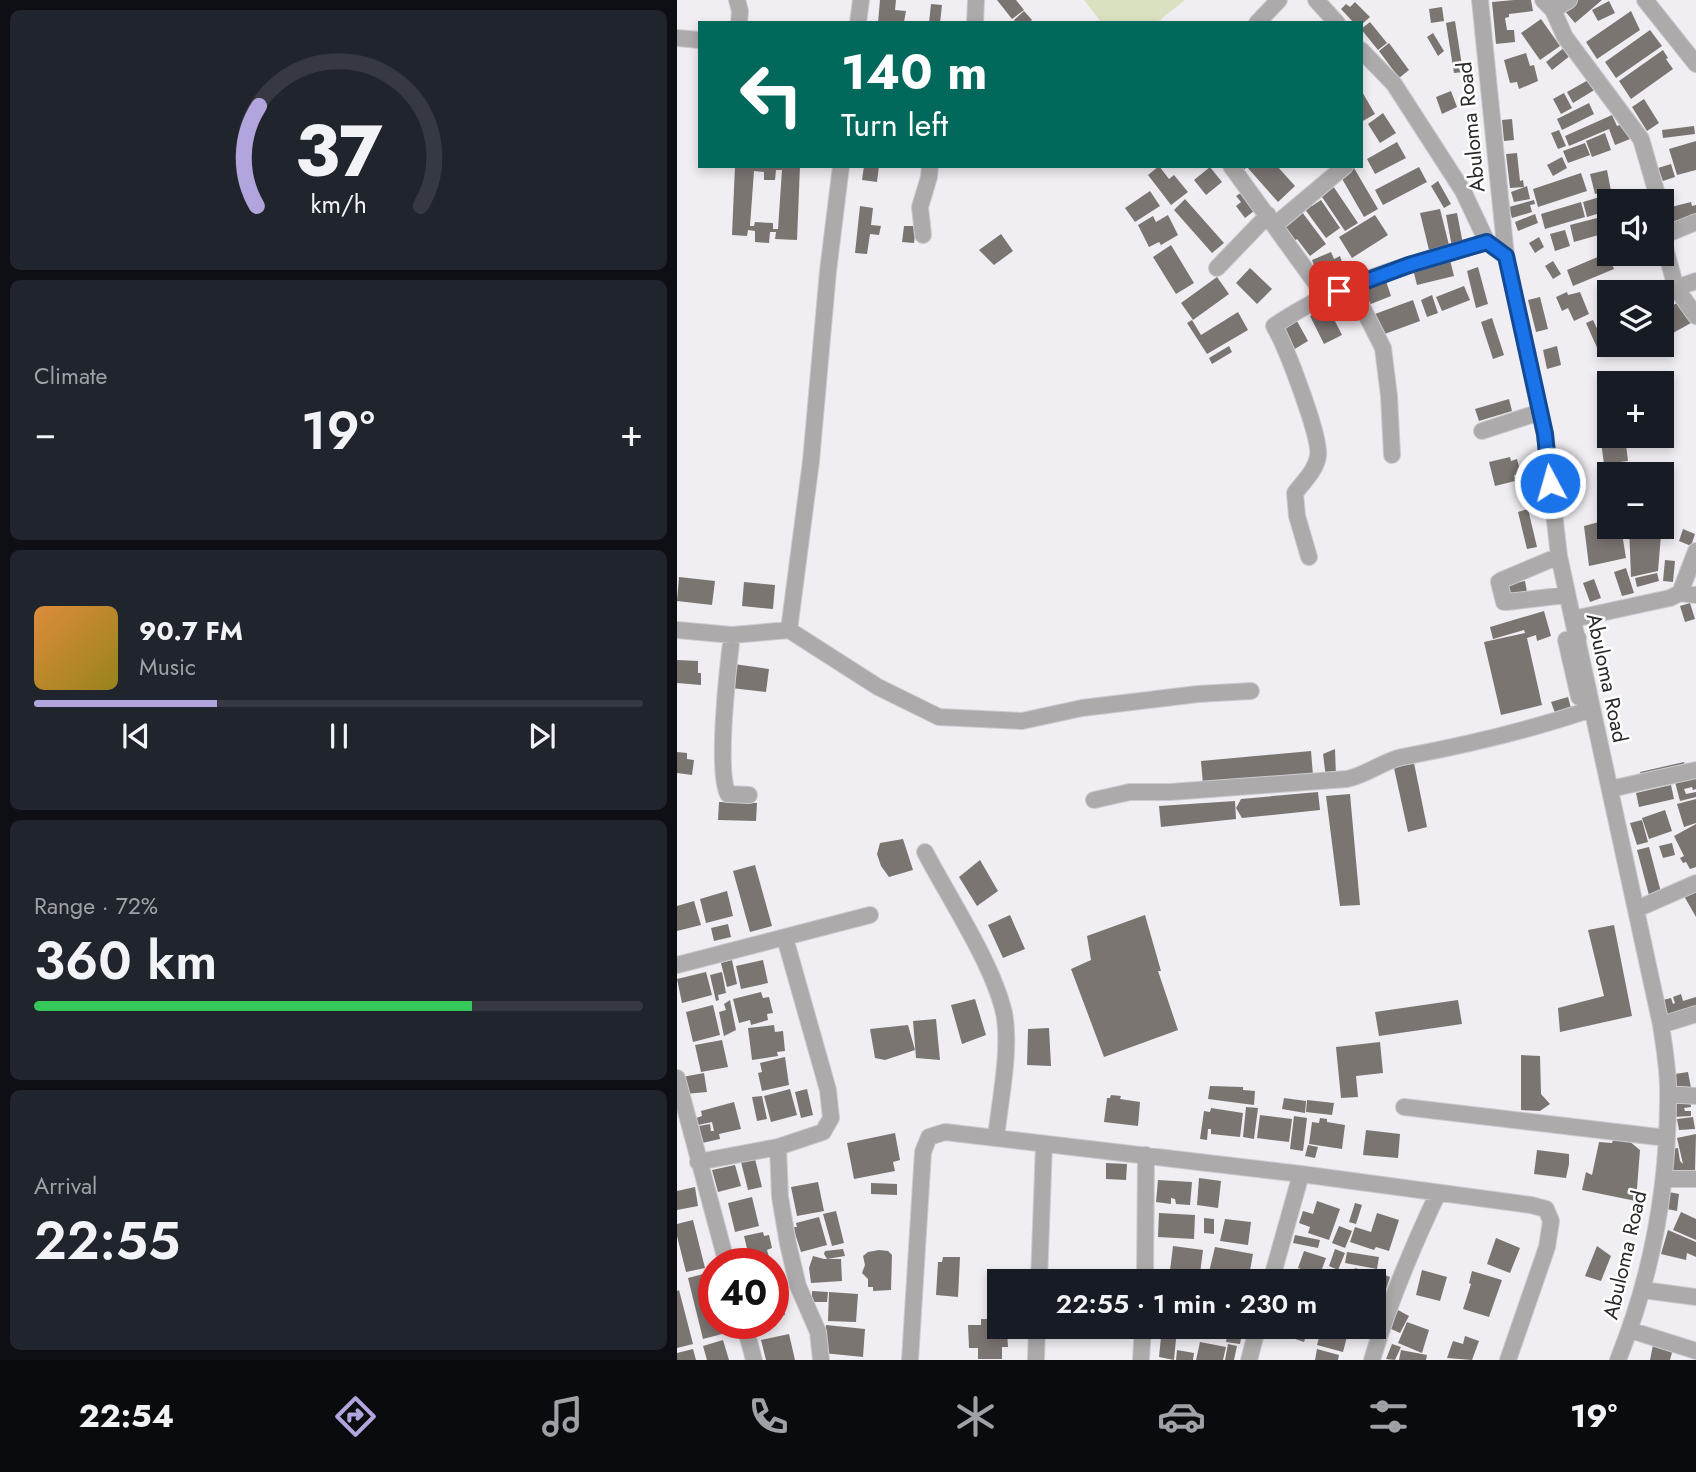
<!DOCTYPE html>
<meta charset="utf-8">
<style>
body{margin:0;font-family:Jost,sans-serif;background:#20242c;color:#f1f3f6;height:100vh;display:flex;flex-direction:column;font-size:26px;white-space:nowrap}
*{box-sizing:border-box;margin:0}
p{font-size:23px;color:#9ea1a6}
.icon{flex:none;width:38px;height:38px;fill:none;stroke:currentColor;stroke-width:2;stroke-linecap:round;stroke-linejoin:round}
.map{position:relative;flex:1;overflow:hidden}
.drawer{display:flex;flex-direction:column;gap:10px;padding:10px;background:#0d0f14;width:677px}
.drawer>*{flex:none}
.banner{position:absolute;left:21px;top:21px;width:665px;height:147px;border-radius:0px;box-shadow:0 4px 10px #0003;background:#00695c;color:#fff;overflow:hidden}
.buttons{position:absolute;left:920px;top:189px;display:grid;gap:14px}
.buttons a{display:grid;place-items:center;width:77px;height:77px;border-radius:0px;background:#171b24;box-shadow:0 4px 10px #0003;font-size:35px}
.speed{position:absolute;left:21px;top:1248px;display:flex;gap:14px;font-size:35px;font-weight:700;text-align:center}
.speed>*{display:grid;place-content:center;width:91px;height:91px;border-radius:50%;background:#171b24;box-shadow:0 4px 10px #0003;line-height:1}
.speed .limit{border:10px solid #d22;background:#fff;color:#111}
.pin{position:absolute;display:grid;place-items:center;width:60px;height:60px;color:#fff;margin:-30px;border-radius:14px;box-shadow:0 4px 10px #0006}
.me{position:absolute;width:77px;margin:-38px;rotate:354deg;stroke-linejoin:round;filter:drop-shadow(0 0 5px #0008)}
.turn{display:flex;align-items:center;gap:24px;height:147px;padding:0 28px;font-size:32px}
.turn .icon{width:91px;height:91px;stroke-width:2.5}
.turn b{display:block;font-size:49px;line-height:60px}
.big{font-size:52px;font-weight:600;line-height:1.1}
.drawer .widget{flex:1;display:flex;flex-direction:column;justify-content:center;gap:10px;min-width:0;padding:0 24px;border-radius:10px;background:#20242c}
.drawer .dial{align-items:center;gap:0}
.dial svg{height:182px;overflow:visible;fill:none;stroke:#363941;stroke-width:7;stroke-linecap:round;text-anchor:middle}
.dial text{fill:#f1f3f6;stroke:none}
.song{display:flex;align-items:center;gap:21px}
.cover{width:84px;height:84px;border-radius:10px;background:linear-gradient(135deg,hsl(30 70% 55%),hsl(50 70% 35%))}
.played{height:7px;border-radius:4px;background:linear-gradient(90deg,#b2a4dc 30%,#363941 30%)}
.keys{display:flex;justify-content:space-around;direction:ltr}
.heat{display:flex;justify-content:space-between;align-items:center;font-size:38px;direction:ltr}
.charge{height:10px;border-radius:5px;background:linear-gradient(90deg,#34c759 72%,#363941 0)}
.trip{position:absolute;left:310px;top:1269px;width:399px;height:70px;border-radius:0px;background:#171b24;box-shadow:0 4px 10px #0003;font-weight:600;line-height:70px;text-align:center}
.tab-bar{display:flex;height:112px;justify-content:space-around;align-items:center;background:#090b0e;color:#9ea1a6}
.tab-bar .icon{width:49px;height:49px}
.tab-bar .current{color:#b2a4dc}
.tab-bar b{font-size:32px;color:#f1f3f6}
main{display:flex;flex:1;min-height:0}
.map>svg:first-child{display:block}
.green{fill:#d9e1c0}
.building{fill:#7b7572;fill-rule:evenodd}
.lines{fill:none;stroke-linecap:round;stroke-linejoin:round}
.minor-casing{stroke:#cccacf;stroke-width:18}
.minor{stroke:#adaaab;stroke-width:16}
.route-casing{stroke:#114b97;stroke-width:18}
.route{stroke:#1a73e8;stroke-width:12}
.labels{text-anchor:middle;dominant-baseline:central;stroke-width:5;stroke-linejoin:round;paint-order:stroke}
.street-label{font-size:21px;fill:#29282a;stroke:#fff}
</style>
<main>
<section class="drawer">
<div class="widget dial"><svg viewBox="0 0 100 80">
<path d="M14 69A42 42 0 1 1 86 69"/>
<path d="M14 69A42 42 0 0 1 15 25" stroke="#b2a4dc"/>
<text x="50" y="56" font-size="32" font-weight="700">37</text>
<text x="50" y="72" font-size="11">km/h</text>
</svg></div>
<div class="widget"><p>Climate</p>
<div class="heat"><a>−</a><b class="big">19°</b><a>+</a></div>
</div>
<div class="widget">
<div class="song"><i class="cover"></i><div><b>90.7 FM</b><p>Music</p></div></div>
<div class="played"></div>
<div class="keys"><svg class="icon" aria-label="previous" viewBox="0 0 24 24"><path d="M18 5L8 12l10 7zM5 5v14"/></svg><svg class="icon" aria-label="pause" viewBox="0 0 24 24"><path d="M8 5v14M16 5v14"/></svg><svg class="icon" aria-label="next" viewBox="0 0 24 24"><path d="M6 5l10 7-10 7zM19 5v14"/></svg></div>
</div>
<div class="widget"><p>Range · 72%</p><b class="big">360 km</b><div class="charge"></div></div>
<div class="widget"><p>Arrival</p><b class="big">22:55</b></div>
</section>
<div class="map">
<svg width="1019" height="1360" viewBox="0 0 1019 1360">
<rect width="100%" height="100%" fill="#f0edf3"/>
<path class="green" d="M407,0H508L479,23H425Z"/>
<path class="building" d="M203,0H219L218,10L229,11L227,22L201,23Z
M320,0H339L347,10L335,19Z
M837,0H854L856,11L832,14V17L828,18L830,30H837L838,42L819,44L815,2Z
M898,0H925L898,23L887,10Z
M932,1L938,13L921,21L915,10Z
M678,2L693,17L684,25V23H677L664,9L669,4L673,7Z
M254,4L265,5L263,23H252Z
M765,7L767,21L754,23L752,9Z
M347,11L355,20L351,23H339L337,20Z
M954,11L963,30L920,59L909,42Z
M864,19L883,46L863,60L844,33Z
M778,21L786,72L777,73L769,23Z
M693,22L710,43L701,50L684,29Z
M973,30L985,46L939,78L928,62Z
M756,33L767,51L761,56L750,37Z
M712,43L732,70L722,78L702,51Z
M888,47L894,55L875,70L869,62Z
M986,50L991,58L989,59L996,69L954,99L942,81Z
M849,53L853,66L857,65L861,81L842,89L840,82L833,83L827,60Z
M913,79L919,89L896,103L890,92Z
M684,90L698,114L684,122Z
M774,91L780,107L765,114L759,97Z
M887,93L895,108L884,114L876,99Z
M967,99L982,123L970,131L955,107Z
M912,103L917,114L885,130L880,119Z
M706,113L719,133L703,143L691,124Z
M935,115L940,126L948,123L953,139L938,145L932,129L892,146L888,136Z
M835,119L837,140L827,141L825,120Z
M1017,126L1018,134L986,138L985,130Z
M882,130L889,146L881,149L874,133Z
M928,133L934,150L915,157L909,141Z
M1019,141V170L1000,175L992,149Z
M720,142L729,158L698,174L690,159Z
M908,143L913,155L891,163L886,151Z
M840,153L843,181L846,180L847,187L833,188L829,154Z
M885,157L890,168L876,176L870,165Z
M994,164L998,177L986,181L981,168Z
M58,166H123L120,240L98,239L99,232H93L92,243L78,242V231L71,230L70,236L55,235ZM99,170H105L101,229H96V223L78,222L77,226H73L77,171L87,172V180H98Z
M187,166H202L200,182L185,180Z
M482,166L492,179L497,175L511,192L494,205L471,175Z
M561,166H600L618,186L601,202L570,167L563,173Z
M533,167L545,182L529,195L517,180Z
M742,167L750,182L706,205L698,190Z
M677,168L701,209L687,217L664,177Z
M930,170L934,191L918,194L913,174Z
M904,173L910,191L861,207L856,189Z
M761,181L774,204L767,208L754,186Z
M656,186L681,223L668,231L643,194Z
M850,186L853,199L837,202L834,192Z
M946,190L949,201H933V210L910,217L906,202Z
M473,191L483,206L458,222L448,208Z
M564,193L577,211L568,218L559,206L564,202L559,196Z
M508,199L547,243L535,253L497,210Z
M644,200L663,228L649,238L627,208L633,203L635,206Z
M857,200L858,204L853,205L855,212L835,218L832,207Z
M904,202L908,217L868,229L864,214Z
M1014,202L1015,206L1019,205V216L989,223L986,209Z
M183,206L196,208L194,225L204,226L202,235L193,234L190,254L178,253Z
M763,209L772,245L752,250L743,213Z
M625,212L649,244L633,256L620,239L616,242L605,227Z
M780,213L786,244L775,247L769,215Z
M858,214L861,223L841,231L838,222Z
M491,215L501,235L484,245L482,242L472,247L461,225L476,216L479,222Z
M698,215L711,235L675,258L662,237Z
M920,218L925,234L897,242L893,225Z
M227,226H239L237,243L225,242Z
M888,230L893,246L878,251L873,234Z
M324,234L336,251L317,265L302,250Z
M862,237L867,247L858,253L852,243Z
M494,245L517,283L499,294L476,257Z
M654,252L657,259L663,256L666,265L641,276L635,260Z
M930,253L937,269L896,286L890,270Z
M773,260L777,276L740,285L736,269Z
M876,261L884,274L876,279L868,266Z
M801,267L811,304L799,308L790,271Z
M573,268L595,289L580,304L559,283Z
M540,277L552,294L516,320L504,303Z
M708,278L714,296L689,306L682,288Z
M787,286L793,300L765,311L759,297Z
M890,292L891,295L903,292L912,314L897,321L891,308L885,311L879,297Z
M755,295L761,313L750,317L744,300Z
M863,297L871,329L859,332L851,300Z
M736,300L743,321L705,335L698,314Z
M1002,302L1014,323L985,339V311Z
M651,307L665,335L647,344L633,316Z
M561,312L571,330L530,354L510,323L515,320L524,335Z
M815,318L827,355L816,359L804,322Z
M916,320L929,348L922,352L909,323Z
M620,321L631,341L616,350L605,330Z
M552,346L555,352L535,364L532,358Z
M880,346L884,365L870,369L866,350Z
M832,399L835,411L802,421L798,409Z
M933,425V436H948L951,461L927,464L922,427Z
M833,457L834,461L840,459L844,474L837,475L838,481L818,486L812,462Z
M851,509L860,547L850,549L841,512Z
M933,519V527H944L949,558L912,566L907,526Z
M952,527H988V534L984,535L981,571L954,577Z
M1006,529L1018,534L1014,546L1002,541Z
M988,560L998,561L996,582L986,581Z
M949,568L957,593L945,596L937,572Z
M980,573L982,581L960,587L958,578Z
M2,577L38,581L35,605L0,601Z
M917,579L924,598L913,602L906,583Z
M848,581L850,592L828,596L826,585Z
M67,582L98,585L96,609L65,606Z
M1013,603L1018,619L1008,622L1003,606Z
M867,611L874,636L860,641L859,635L850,638L865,705L824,715L807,642L848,633L847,630L816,639L813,627Z
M0,660L21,661V673H24V685L0,683Z
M57,664L92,669L89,692L54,688Z
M891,697L894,708L878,713L874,702Z
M658,749L659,776L649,778L646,754Z
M634,751L636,775L526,785L524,761Z
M0,752L10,753V759L17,760L15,775L0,773Z
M1007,762L1009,769L965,779L963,772Z
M737,763L750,827L731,832L717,768Z
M1019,777V789L1016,790L1015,787L1007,789L1009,794L1019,792V797L1003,801L998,782Z
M994,785L997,799L962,807L959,793Z
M641,792L643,810L565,818L559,808L564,799Z
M673,794L683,905L663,906L649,796Z
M1019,799V823L1007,827L1000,804Z
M558,801L559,819L484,827L482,806Z
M42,802L80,803L79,821L41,820Z
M988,810L995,831L972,839L965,818Z
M965,820L971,842L960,845L953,823Z
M1019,824V867L1013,869L1009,862L1006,863L1003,858L1007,856L997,836Z
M226,839L236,870L212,877L204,866L200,854L203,843Z
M995,843L998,855L986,858L982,846Z
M972,847L985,896L973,899L960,850Z
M303,860L321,891L300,906L282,877Z
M78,865L95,926L73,932L56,871Z
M1019,890V917L1007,896Z
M50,891L56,916L29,923L23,899Z
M17,901L24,925L0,931V906Z
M333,915L348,949L326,958L311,925Z
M468,915L484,971H481L501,1030L427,1057L394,969L414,960L410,936Z
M51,924L54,937L37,941L34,928Z
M937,925L955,1016L883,1032L881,1008L927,996L911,930Z
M55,960L60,984L50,987L44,963Z
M86,960L91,983L64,989L59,966Z
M29,972L35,995L5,1003L0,979Z
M45,972L49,993L41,995L42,1000L39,1001L33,975Z
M84,992L86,998L92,997L96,1013L90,1014L91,1020L74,1025L73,1020L62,1023L56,999Z
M1004,994L1006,1001L1019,997V1011L988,1021L984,1008L988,1007L986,1000L994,998L996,1004L998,1003L996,997Z
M298,999L309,1035L285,1044L274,1005Z
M53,1000L59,1030L47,1036L42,1012L49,1010L47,1004Z
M781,1000L785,1024L702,1036L698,1012Z
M36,1005L43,1035L16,1042L9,1012Z
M259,1019L263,1060L239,1058L236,1021Z
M97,1025L98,1032L106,1031L108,1051L100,1052L101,1056L75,1060L71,1028Z
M231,1025L238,1050L208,1060L198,1058L193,1029Z
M372,1028L374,1066L350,1065L351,1029Z
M45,1040L51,1067L24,1072L18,1045Z
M703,1042L706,1073L679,1076L681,1097L664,1098L659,1047Z
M844,1055L863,1056L864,1094L873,1104L863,1111L844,1110Z
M108,1057L112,1085L85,1091L81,1073L85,1072L83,1063Z
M1011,1072L1014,1088L1000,1090L998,1074Z
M27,1073L30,1092L8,1094L5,1077Z
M533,1086L566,1087V1090L578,1091L577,1105L531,1099Z
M113,1089L120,1115L94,1122L87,1096Z
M130,1089L136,1115L124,1118L118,1092Z
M434,1095L444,1096L443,1099L463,1102L461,1126L427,1122L430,1098H433Z
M85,1096L90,1119L80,1121L75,1097Z
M607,1098L629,1101L628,1113L605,1109Z
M1013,1098L1014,1107L1007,1108L1008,1111H1014V1116L996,1117L995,1099Z
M630,1100L657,1103L655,1115L629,1112Z
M57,1102L64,1129L42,1134L43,1139L25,1143L22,1126L33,1124L34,1131H37L35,1122L21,1125L19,1118L25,1116L24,1111Z
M569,1107L581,1108L577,1139L566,1137Z
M534,1108L566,1113L563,1137L534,1134V1129H531L530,1140L523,1139L527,1111L533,1112Z
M583,1115L615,1119L612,1142L580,1138Z
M617,1116L630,1118L626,1151L613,1149Z
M1016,1117L1018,1129L1002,1130L1000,1119Z
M643,1118L650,1119V1122L668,1125L665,1149L632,1144L635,1122L642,1123Z
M689,1130L723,1134L721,1158L686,1155Z
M218,1133L223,1160L216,1162L218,1171L177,1179L170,1143Z
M1019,1134L1018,1171L992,1177L994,1149L1001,1148L1003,1161L1006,1164L1000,1138Z
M937,1137L952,1141L963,1150L959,1201L905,1190L909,1172L915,1175L922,1142L935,1143Z
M631,1145L641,1147L638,1158L628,1156Z
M860,1150L892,1154V1164L889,1178L857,1174Z
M78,1159L85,1187L71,1190L64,1162Z
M429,1163L450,1164L449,1180L429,1179Z
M58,1165L64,1186L41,1192L35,1170Z
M522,1178L544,1181L541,1208L520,1205Z
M481,1180L515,1182L513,1205L499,1204L498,1199L494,1198V1204L479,1202Z
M141,1182L147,1211L120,1216L114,1187Z
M194,1183L220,1184V1195L194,1194Z
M18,1187L21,1206L0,1210V1191Z
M992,1192L1002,1194L1000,1211L990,1209Z
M75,1197L82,1226L58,1232L51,1203Z
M640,1201L663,1209L652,1240L631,1233L633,1227L622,1223L626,1211L636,1214Z
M678,1203L685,1205L679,1224L672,1222Z
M159,1211L167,1243L155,1246L146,1214Z
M1004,1212L1019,1219V1240L996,1230Z
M482,1213L518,1215L517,1239L481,1237Z
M700,1213L722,1220L712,1251L699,1247L697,1250L673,1242L678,1227L694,1232Z
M142,1217L150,1245L124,1252L116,1227H120L119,1223Z
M527,1218L537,1219V1234L527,1233Z
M548,1219L574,1222L571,1245L543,1241Z
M16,1220L28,1268L9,1272L0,1236V1224Z
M662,1226L675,1231L668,1248L655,1243Z
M991,1230L1019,1242V1257L1010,1253L1009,1260L984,1254Z
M86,1232L87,1236L92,1235L95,1248L90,1250L92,1257L73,1261L67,1236Z
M618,1235L643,1240L641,1248L616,1243Z
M819,1238L843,1248L833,1273L810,1264Z
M496,1246L526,1250L522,1281L492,1279Z
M920,1246L934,1256L924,1281L908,1276Z
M538,1247L576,1254L572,1276L532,1272Z
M166,1249L168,1256L150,1259L147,1254L148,1251Z
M658,1249L668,1253L661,1270L652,1266Z
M202,1250L211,1251L215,1255L214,1290L196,1291V1287H191V1279L185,1273L188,1265L186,1256L191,1252Z
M627,1251L649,1258L645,1269L650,1271L648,1277L621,1268Z
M670,1252L702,1257L700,1269L668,1263Z
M136,1256L147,1259H164L165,1281L134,1283L132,1268Z
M266,1257H283L281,1297L259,1295L261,1262H265Z
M678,1268L703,1276L697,1294L696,1281H674Z
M745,1270L770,1277L763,1301L739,1295Z
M795,1271L825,1280L812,1317L786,1309L794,1284L792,1283Z
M619,1272L644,1281H616Z
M30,1273L37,1301V1323H42L45,1334L26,1339L11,1278Z
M708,1275L713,1277L705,1302L699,1300Z
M2,1290L16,1344L0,1348V1291Z
M135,1291L151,1292L150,1302H135Z
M152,1292L181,1294L179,1322L151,1321Z
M103,1296L108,1315L96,1318V1298Z
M721,1310L732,1316L723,1333L712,1328Z
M304,1319H322V1326H326V1331H330L331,1347H325V1359H301V1348H292L291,1325H304Z
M730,1322L752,1330L745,1353L721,1343Z
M149,1325L188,1329L186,1357L146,1353Z
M485,1326H516L515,1333Z
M525,1326H544L543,1337L524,1335Z
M552,1326L566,1328L563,1344L549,1342Z
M600,1326H632L627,1342L598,1332Z
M645,1326L672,1329L666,1352L640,1345Z
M112,1334L118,1360H89L84,1340Z
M788,1336L802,1341L795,1360L770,1358L776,1341L786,1344Z
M484,1337L499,1339L497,1360L482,1357Z
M46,1340L52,1360H30L26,1346Z
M523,1342L549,1347L546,1360H519Z
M551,1344L560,1346L557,1360H548Z
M715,1344L724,1347L718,1360L709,1359Z
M976,1345L996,1349L993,1360H973Z
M16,1349L19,1360H0V1353Z
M640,1349L662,1355L661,1360H638Z
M500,1350L517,1353L516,1360H499Z
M724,1350L750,1355L749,1360H722Z"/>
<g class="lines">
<g class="minor-casing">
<path id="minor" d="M60,0L63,11L62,23
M639,0L660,23
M803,0L829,256L868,434L882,556L984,1025C987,1046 991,1067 991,1089C992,1183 976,1273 941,1360
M866,0L876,10L888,37L964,139L982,201
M968,0L1019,64
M876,10L892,0
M181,23L184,0
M298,23L299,0
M580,23L602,0
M0,38L23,40
M684,50L717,84L786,191L810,242L818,248
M554,166L648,296
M598,225L668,166
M246,235L243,207L252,177L253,166
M985,236L1019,222
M985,237L999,288L1019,316
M540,268L591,215
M675,287L706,348L712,396L715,455
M999,288L1019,281
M805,431L863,412
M882,556L825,580L822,582L827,602H830L889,595
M632,557L620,516L618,493C627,481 639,470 641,456C644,437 608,344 597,326C658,283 738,263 810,242
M1003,593L1019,551
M896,619L993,598L1003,593L1019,595
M0,630L55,635L112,630L134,461L151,271L164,166
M112,630L201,687L262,717L345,721L405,708L521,694L574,691
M55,635C51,665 39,771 51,794L72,795
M901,638L889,640L902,697
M933,789L1019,770
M417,800L453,792H493L670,779C690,775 706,761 725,757C790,745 853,730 915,709
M248,852C272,898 316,964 327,1013C334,1048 323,1101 319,1137
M960,909L1019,883
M0,965L193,915
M984,1025L1019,1014
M0,1078L50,1264
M991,1094L1019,1096
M727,1107L990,1138
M101,1147L103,1197L111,1244L121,1286L141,1332L144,1360
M21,1162L101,1147L146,1132L154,1118L151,1090L108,938
M987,1179H1019
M362,1281L367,1144
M468,1281L469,1155
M594,1281L624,1174
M966,1290L1019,1297
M67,1323L77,1360
M953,1330L1019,1351
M233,1360L246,1152L252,1137L268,1132L624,1174L854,1205L869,1209L874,1221L870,1247L831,1360
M359,1360L360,1326
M464,1360L466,1326
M572,1360L581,1326
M695,1360C712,1302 735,1248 761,1193"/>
</g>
<use href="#minor" class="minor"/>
</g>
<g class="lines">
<g class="route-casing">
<path id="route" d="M662,291L732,265L810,242L829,256L868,434L873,483"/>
</g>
<use href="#route" class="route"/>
</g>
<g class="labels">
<g class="street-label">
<text transform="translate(794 127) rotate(-96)">Abuloma Road</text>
<text transform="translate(930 678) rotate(78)">Abuloma Road</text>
<text transform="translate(948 1255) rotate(-77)">Abuloma Road</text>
</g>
</g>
</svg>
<div class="buttons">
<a><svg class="icon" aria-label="sound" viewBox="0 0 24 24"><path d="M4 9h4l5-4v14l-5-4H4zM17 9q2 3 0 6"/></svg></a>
<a><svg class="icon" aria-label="layers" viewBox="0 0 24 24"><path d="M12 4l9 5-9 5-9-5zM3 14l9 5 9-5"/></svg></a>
<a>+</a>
<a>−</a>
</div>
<div class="speed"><div class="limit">40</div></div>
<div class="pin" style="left:662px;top:291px;background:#d93025"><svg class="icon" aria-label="arrive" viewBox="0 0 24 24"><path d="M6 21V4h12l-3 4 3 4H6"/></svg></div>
<svg class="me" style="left:873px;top:483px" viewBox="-20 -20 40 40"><circle r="17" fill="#1a73e8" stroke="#fff" stroke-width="3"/><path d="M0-11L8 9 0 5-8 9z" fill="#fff"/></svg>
<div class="trip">22:55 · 1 min · 230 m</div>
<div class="banner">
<div class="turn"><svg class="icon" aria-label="left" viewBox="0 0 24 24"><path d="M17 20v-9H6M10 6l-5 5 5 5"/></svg><div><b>140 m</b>Turn left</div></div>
</div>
</div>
</main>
<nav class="tab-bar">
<b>22:54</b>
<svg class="icon current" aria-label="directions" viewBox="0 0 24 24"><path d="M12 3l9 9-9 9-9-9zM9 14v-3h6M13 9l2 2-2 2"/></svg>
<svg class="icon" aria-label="music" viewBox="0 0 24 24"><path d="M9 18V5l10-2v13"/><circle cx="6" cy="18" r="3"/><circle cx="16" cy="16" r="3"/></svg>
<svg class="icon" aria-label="phone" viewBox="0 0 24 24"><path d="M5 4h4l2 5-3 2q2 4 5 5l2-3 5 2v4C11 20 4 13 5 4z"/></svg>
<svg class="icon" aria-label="climate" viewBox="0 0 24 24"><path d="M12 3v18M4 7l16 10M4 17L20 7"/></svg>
<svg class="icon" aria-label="car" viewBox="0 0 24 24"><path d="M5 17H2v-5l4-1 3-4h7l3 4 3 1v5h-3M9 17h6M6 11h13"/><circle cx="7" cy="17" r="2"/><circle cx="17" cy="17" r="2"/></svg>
<svg class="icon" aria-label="filters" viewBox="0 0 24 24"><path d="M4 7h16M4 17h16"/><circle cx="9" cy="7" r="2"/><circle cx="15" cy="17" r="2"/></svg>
<b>19°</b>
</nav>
